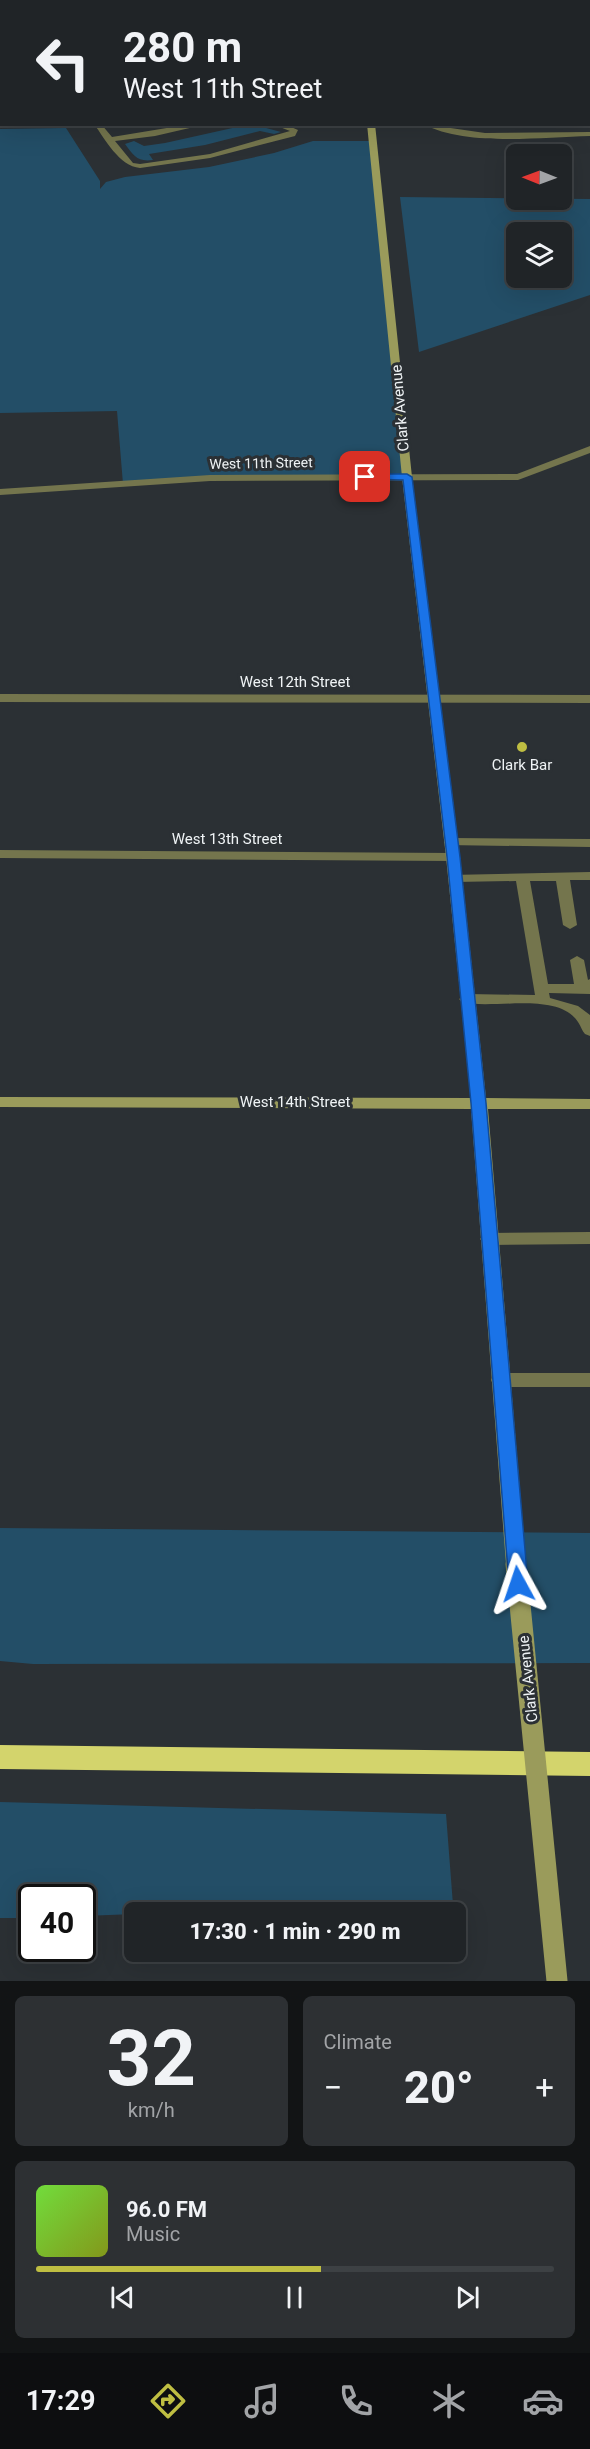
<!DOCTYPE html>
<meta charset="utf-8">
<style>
body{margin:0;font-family:Roboto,sans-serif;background:#2d3033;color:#f1f3f6;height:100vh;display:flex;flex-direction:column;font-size:22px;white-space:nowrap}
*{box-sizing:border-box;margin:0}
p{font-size:20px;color:#a2a4a7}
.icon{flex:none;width:33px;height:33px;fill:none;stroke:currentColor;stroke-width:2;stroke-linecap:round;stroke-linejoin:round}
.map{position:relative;height:1981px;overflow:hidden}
.panel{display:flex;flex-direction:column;gap:15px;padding:15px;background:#121415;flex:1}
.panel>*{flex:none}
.top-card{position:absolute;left:0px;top:0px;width:591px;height:126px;box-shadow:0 6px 24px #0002,0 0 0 2px #3d4144;background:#202427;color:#f1f3f6;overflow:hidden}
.needle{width:39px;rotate:271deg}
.controls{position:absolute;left:506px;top:144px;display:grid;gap:12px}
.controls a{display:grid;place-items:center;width:66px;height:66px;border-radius:9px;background:#202427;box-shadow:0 6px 24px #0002,0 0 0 2px #3d4144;font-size:30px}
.speed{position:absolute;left:18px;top:1884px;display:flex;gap:12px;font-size:30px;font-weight:700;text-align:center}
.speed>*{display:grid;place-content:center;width:78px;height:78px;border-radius:50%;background:#202427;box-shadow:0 6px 24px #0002,0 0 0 2px #3d4144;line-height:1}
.speed .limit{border:3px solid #111;border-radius:9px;background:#fff;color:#111}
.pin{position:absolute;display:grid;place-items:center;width:51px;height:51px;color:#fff;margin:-26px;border-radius:12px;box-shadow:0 3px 9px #0006}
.me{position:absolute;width:66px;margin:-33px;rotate:355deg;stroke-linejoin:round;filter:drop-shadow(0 0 4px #0008)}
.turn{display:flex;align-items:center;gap:21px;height:126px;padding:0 24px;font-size:27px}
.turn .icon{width:78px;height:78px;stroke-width:2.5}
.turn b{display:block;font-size:42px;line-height:51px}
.big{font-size:45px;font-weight:800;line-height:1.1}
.panel .card{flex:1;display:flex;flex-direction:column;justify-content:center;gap:9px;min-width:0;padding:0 21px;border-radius:9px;background:#2d3033}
.panel .dial{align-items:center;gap:0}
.dial b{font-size:78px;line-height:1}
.song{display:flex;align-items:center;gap:18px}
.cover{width:72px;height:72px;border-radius:9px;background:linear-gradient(135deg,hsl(100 70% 55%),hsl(70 70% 35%))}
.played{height:6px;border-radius:3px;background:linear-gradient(90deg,#bfbe42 55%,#3d4144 55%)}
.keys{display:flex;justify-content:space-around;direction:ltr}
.heat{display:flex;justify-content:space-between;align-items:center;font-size:33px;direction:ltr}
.panel .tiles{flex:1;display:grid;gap:15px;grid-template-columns:1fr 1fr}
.card:last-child{grid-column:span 2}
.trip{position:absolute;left:124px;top:1902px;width:342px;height:60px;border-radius:9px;background:#202427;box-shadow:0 6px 24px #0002,0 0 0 2px #3d4144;font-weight:800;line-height:60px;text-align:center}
.tabs{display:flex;height:96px;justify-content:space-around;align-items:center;background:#0d0e10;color:#a2a4a7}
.tabs .icon{width:42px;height:42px}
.tabs .on{color:#bfbe42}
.tabs b{font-size:27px;color:#f1f3f6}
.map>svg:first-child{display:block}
.green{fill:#234e67;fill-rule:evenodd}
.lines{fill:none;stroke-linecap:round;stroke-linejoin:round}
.lane{fill:#74754d;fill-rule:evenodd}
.street{fill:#74754d;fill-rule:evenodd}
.secondary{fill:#9a9b5b;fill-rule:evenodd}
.highway{fill:#d3d46c;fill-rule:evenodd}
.secondary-bridge{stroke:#9a9b5b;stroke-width:21}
.route{fill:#1a73e8;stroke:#114b97;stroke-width:1.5}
.poi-dot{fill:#bfbe42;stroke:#2b3034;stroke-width:2}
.labels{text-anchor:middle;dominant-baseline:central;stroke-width:6;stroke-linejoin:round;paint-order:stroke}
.far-street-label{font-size:14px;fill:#eff3f5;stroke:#2b3034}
.street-label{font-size:15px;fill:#eff3f5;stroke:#2b3034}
.poi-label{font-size:15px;fill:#eff3f5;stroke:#2b3034}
</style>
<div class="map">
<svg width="590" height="1981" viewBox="0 0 590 1981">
<rect width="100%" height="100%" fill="#2b3034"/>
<path class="green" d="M229,125H255L281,132L274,134L260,131L205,145L149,154L153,160C137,162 134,156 125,144L134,141L144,146L165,143L237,127Z
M66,128L100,181V189L106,182L125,177L209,167L274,153L313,141H373L407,477L210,478L123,484L117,411L0,413V129Z
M400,197L590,199V295L419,352ZM516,232H561V278H516Z
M0,1528L590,1533V1663L33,1664L0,1661Z
M0,1802L446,1814L453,1905L135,1912V1914L83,1916L82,1898H32L31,1918H0Z"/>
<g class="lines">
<path class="lane" d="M407,0H413L406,2Z
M94,124H101L112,137L191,124H207L155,136L115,141L133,163L140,164L210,154L290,131L272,124H284L298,130L295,136L210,158L140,168C119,166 105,139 94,124Z
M423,124L485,133L590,132V136C541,137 467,147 423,124Z
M451,838L590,839V847L446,845L444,842Z
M0,850L453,853L460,857L453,861L0,858Z
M590,872V880H570L577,925L570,929L563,925L556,881H530L548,984H574L570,960L577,956L584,960L588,980L590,979V994L549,993L550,998L578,1006L590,1015V1036L585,1034C582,1031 581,1026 578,1022C558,991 492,1010 462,1002L459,999L467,994L535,995L516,881L455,882L450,881L448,878L450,875Z
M590,1232V1244L489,1245L483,1243L480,1239L483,1235L489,1233Z
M500,1373H590V1387H500L493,1385L491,1380L493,1375Z"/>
<path class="street" d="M183,0H190L181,2Z
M0,122L2,124H5L0,126Z
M590,446V453L518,480L210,481L0,495V489L210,475L517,474Z
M0,694L590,695V703L0,702Z"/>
<path class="secondary" d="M354,0H360L361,2H355Z
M367,124H375L412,477L460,857L486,1098L590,1099V1109H488L526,1564L523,1570L516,1572L509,1570L506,1564L471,1109L0,1107V1097L471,1098L446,857L402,477Z"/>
<path class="highway" d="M0,1745L590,1752V1776L0,1769Z"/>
<path class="secondary-bridge" d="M516,1564L557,1981"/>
</g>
<path class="route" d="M365,474H407L412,477L460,857L486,1103L528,1584L525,1589L518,1591L512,1589L509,1584L471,1103L447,857L403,480L362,479L361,477Z"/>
<circle class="poi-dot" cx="522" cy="747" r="6"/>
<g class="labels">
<g class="far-street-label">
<text transform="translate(261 463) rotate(-1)">West 11th Street</text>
</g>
<g class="street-label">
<text transform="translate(400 408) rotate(-95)">Clark Avenue</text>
<text x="295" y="682">West 12th Street</text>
<text x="227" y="839">West 13th Street</text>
<text x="295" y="1102">West 14th Street</text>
<text transform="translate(528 1679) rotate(-96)">Clark Avenue</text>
</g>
<g class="poi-label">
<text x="522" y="765">Clark Bar</text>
</g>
</g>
</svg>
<div class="controls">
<a><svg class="needle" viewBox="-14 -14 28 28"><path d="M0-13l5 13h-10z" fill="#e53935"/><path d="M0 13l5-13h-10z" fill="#a2a4a7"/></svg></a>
<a><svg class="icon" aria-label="layers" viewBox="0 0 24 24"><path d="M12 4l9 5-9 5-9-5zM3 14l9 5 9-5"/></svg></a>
</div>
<div class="speed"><div class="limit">40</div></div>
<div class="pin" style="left:365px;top:477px;background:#d93025"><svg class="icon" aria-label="arrive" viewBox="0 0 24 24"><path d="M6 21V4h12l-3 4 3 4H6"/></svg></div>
<svg class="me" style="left:518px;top:1584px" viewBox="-20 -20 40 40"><path d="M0-17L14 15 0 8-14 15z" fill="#1a73e8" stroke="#fff" stroke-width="4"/></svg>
<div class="trip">17:30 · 1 min · 290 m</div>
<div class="top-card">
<div class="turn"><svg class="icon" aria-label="left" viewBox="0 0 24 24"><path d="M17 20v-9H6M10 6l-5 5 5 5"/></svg><div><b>280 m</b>West 11th Street</div></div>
</div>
</div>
<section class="panel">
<div class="tiles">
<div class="card dial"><b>32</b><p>km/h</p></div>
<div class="card"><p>Climate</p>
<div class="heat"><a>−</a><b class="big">20°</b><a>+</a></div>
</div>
<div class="card">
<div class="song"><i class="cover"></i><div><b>96.0 FM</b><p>Music</p></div></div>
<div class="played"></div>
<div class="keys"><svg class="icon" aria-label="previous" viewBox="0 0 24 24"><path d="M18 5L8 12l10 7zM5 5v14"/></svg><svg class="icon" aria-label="pause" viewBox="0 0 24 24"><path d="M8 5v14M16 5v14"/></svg><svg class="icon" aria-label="next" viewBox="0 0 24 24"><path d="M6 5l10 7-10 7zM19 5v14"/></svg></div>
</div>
</div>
</section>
<nav class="tabs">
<b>17:29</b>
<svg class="icon on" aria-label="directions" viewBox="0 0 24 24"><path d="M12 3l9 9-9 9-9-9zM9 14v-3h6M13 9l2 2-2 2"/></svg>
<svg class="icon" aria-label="music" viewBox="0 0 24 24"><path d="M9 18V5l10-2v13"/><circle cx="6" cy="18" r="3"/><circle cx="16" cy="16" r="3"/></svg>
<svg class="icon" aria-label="phone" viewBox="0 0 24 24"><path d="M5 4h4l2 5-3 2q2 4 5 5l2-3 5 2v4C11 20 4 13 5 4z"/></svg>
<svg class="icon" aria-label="climate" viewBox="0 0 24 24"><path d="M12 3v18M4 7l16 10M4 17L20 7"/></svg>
<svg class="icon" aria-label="car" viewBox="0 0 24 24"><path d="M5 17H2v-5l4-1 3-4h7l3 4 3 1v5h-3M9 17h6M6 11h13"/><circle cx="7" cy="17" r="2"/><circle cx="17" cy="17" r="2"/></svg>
</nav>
